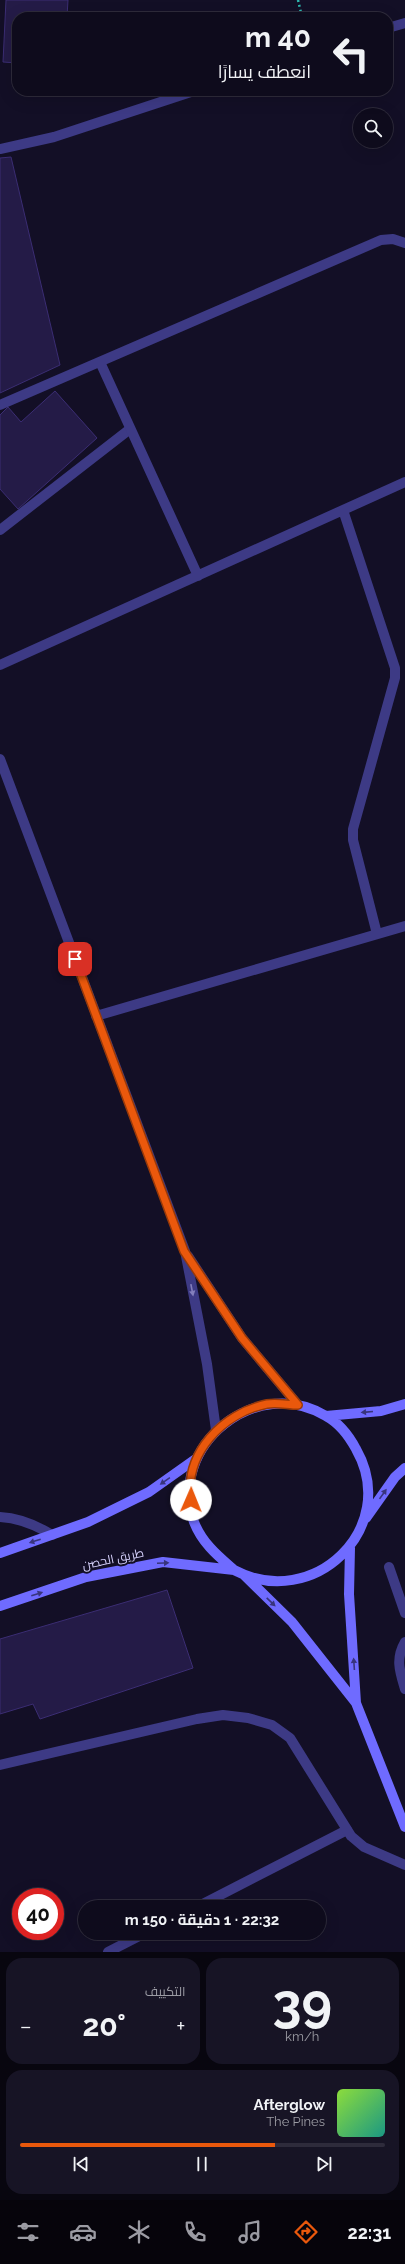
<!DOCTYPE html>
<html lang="ar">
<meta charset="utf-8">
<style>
body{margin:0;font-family:Raleway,Cairo,sans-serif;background:#171425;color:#f1f3f6;direction:rtl;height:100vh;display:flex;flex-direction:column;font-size:15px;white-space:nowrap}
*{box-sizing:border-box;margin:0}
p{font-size:13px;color:#9b9ba3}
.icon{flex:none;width:22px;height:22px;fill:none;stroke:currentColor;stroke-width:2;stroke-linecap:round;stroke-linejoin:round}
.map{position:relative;height:1952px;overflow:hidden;direction:ltr}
.panel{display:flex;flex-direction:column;gap:6px;padding:6px;background:#08060f;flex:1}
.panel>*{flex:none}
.hud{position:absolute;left:12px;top:12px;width:381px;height:84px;border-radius:16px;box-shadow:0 4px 16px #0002,0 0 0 1px #2e2b3b;direction:rtl;background:#0e0b1c;color:#f1f3f6;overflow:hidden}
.fabs{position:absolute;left:353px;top:108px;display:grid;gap:8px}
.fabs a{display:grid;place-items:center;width:40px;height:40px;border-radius:50%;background:#0e0b1c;box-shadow:0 4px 16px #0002,0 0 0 1px #2e2b3b;font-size:20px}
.speed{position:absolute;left:12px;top:1888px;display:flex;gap:8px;font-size:20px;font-weight:700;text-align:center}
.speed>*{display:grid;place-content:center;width:52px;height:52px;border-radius:50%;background:#0e0b1c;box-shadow:0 4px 16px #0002,0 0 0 1px #2e2b3b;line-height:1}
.speed .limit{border:6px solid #d22;background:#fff;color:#111}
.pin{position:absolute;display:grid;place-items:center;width:34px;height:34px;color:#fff;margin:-17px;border-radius:8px;box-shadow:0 2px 6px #0006}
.me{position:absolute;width:44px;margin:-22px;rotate:1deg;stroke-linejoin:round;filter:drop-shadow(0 0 3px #0008)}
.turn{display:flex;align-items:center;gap:14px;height:84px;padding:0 16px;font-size:18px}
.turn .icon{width:52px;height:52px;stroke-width:2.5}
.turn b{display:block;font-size:28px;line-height:34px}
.big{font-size:30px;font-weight:700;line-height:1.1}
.panel .tile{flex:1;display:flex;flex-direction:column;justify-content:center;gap:6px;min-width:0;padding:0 14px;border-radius:16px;background:#171425}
.panel .dial{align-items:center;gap:0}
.dial b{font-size:52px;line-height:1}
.song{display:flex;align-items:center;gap:12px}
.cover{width:48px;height:48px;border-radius:6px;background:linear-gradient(135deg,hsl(90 70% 55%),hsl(170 70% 35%))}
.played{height:4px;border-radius:2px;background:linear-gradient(90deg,#ea580c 70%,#2e2b3b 70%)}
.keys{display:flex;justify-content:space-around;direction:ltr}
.heat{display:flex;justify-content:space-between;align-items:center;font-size:22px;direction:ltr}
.panel .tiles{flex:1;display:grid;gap:6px;grid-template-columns:1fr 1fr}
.tile:last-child{grid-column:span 2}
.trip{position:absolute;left:78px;top:1900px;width:248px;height:40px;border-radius:20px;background:#0e0b1c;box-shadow:0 4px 16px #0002,0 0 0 1px #2e2b3b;font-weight:700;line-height:40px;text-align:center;direction:rtl}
.dock{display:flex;height:64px;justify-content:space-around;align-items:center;background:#06040b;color:#9b9ba3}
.dock .icon{width:28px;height:28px}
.dock .current{color:#ea580c}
.dock b{font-size:18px;color:#f1f3f6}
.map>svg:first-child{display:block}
.building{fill:#241b47;stroke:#3b2d73}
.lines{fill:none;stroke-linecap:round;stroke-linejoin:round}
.path{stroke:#2fb8b0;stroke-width:2.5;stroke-dasharray:2 3;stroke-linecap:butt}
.lane{stroke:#3d3a85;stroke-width:10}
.street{stroke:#3d3a85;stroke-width:10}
.secondary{stroke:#6f6bff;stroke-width:10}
.oneway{fill:#837fbc}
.oneway2{fill:#38347d}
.route-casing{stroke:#983908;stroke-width:10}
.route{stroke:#ea580c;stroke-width:7}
.labels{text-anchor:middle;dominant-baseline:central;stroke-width:4;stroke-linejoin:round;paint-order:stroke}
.street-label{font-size:12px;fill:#d9d4ff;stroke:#130f26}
</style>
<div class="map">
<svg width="405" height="1952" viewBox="0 0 405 1952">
<rect width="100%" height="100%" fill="#130f26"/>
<path class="building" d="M6,0H68L67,17H17V63L3,62Z
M11,157L60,365L0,393V158Z
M55,391L97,438L18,509L0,489V415L8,407L21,422Z
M167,1590L193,1668L40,1719L33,1704L0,1714V1639Z"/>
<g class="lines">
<path class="path" d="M298,0L302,17"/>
<path class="lane" d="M0,530L130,429
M0,1517C20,1518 36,1525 52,1535
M389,1567L405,1613
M405,1642C395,1659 400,1672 405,1689
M197,1907L347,1830
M108,1952L145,1933"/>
<path class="street" d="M388,28L405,23
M0,149L54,137L194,91
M100,362L198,576
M0,405L381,240L393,239L405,243
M343,510L395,668V678L353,829V840L377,934
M0,665L405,482
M0,759L185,1251L207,1364L216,1430
M96,1016L405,926
M188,1256L242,1338L298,1405
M0,1765L197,1719L223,1715L248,1718L272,1725L290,1738L351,1836L364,1847L405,1865"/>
<path class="secondary" d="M326,1416L381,1411L405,1404
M366,1518L395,1477L405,1468
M350,1548L349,1594L356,1703
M0,1553L88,1522L149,1492L197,1458
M244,1575L292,1622L356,1703L405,1827
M0,1606L86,1577L163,1562L234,1570C313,1612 401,1528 356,1449C349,1436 339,1423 326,1416C257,1374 167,1445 194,1522C202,1543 218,1556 234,1570"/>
</g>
<defs><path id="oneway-solid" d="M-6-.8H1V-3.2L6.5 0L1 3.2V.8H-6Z"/></defs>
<use class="oneway" href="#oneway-solid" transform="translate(192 1290) rotate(79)"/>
<g class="oneway2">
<use href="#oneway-solid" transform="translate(367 1412) rotate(175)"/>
<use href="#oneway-solid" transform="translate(165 1481) rotate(145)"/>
<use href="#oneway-solid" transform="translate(383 1494) rotate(-55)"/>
<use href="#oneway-solid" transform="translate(35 1541) rotate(162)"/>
<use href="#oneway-solid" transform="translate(163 1563) rotate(-2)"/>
<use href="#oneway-solid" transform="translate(37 1594) rotate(-18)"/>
<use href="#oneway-solid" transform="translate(271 1602) rotate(44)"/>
<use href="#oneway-solid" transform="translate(354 1664) rotate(-94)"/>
</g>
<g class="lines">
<g class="route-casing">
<path id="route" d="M75,959L184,1251L242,1338L298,1405C288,1405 277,1402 267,1404C223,1413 184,1453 191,1500"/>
</g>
<use href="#route" class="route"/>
</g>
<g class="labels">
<g class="street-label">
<text transform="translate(113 1559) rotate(-12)">طريق الحصن</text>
</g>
</g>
</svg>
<div class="fabs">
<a><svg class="icon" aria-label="search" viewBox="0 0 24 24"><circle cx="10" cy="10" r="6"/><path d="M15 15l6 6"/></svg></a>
</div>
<div class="speed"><div class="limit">40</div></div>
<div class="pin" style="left:75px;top:959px;background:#d93025"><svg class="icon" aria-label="arrive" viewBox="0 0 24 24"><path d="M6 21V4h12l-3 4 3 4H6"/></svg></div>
<svg class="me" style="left:191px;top:1500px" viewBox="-20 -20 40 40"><circle r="19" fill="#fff"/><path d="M0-13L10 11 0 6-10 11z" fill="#ea580c"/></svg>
<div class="trip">22:32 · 1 دقيقة · 150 m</div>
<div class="hud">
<div class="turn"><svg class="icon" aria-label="left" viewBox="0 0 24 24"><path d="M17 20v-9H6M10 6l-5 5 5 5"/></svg><div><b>40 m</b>انعطف يسارًا</div></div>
</div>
</div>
<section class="panel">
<div class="tiles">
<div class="tile dial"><b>39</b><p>km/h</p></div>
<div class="tile"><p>التكييف</p>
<div class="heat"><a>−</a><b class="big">20°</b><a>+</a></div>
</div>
<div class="tile">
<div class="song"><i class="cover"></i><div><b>Afterglow</b><p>The Pines</p></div></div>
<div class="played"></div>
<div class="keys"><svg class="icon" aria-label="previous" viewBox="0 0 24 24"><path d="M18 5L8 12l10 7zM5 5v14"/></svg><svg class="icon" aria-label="pause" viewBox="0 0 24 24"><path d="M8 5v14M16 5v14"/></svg><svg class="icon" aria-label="next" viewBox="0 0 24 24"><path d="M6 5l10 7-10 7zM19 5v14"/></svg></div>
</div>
</div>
</section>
<nav class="dock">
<b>22:31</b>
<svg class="icon current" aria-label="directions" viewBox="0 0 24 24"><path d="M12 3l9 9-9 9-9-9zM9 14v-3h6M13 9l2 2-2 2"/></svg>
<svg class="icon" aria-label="music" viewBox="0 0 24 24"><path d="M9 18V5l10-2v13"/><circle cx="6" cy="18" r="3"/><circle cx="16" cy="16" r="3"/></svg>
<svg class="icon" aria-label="phone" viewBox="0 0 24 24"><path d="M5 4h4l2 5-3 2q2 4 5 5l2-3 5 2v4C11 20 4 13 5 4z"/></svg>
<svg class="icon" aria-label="climate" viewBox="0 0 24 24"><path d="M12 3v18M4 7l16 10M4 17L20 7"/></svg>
<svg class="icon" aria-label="car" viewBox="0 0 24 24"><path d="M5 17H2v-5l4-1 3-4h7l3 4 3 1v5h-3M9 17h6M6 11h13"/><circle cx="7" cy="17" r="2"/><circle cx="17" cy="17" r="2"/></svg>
<svg class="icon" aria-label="filters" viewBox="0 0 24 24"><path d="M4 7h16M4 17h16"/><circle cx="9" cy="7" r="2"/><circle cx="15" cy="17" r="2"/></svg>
</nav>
